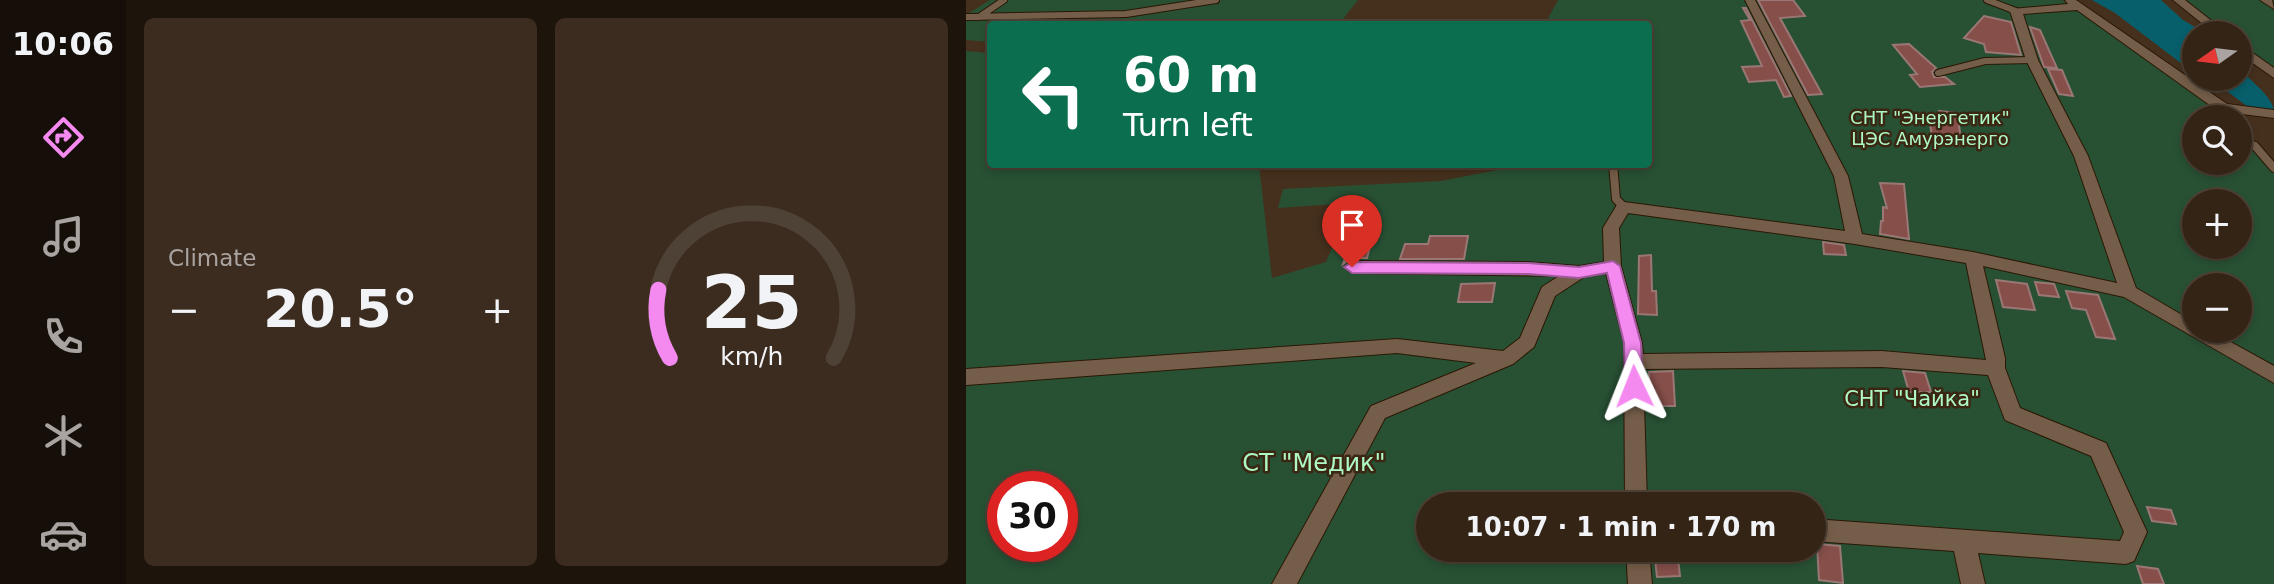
<!DOCTYPE html>
<meta charset="utf-8">
<style>
body{margin:0;font-family:"DejaVu Sans",sans-serif;background:#3c2c1f;color:#f1f3f6;height:100vh;display:flex;flex-direction:column;font-size:26px;white-space:nowrap}
*{box-sizing:border-box;margin:0}
p{font-size:23px;color:#a9a4a1}
.icon{flex:none;width:38px;height:38px;fill:none;stroke:currentColor;stroke-width:2;stroke-linecap:round;stroke-linejoin:round}
.map{position:relative;flex:1;overflow:hidden}
.side{display:flex;flex-direction:column;gap:18px;padding:18px;background:#1d140c;width:840px}
.side>*{flex:none}
.top-card{position:absolute;left:21px;top:21px;width:665px;height:147px;border-radius:7px;box-shadow:0 4px 10px #0003,0 0 0 2px #4e4135;background:#0b6e4f;color:#fff;overflow:hidden}
.needle{width:46px;rotate:256deg}
.controls{position:absolute;left:1216px;top:21px;display:grid;gap:14px}
.controls a{display:grid;place-items:center;width:70px;height:70px;border-radius:50%;background:#342416;box-shadow:0 4px 10px #0003,0 0 0 2px #4e4135;font-size:35px}
.speed{position:absolute;left:21px;top:471px;display:flex;gap:14px;font-size:35px;font-weight:700;text-align:center}
.speed>*{display:grid;place-content:center;width:91px;height:91px;border-radius:50%;background:#342416;box-shadow:0 4px 10px #0003,0 0 0 2px #4e4135;line-height:1}
.speed .limit{border:10px solid #d22;background:#fff;color:#111}
.pin{position:absolute;display:grid;place-items:center;width:60px;height:60px;color:#fff;margin:-72px -30px;border-radius:50% 50% 50% 0;rotate:-45deg;box-shadow:0 0 7px #0007}
.pin .icon{rotate:45deg}
.me{position:absolute;width:77px;margin:-38px;rotate:358deg;stroke-linejoin:round;filter:drop-shadow(0 0 5px #0008)}
.turn{display:flex;align-items:center;gap:24px;height:147px;padding:0 21px;font-size:32px}
.turn .icon{width:91px;height:91px;stroke-width:2.5}
.turn b{display:block;font-size:49px;line-height:60px}
.big{font-size:52px;font-weight:800;line-height:1.1}
.side .widget{flex:1;display:flex;flex-direction:column;justify-content:center;gap:10px;min-width:0;padding:0 24px;border-radius:10px;background:#3c2c1f}
.side .dial{align-items:center;gap:0}
.dial svg{height:182px;overflow:visible;fill:none;stroke:#4e4135;stroke-width:7;stroke-linecap:round;text-anchor:middle}
.dial text{fill:#f1f3f6;stroke:none}
.heat{display:flex;justify-content:space-between;align-items:center;font-size:38px;direction:ltr}
.side .tiles{flex:1;display:grid;gap:18px;grid-template-columns:repeat(2,1fr)}
.trip{position:absolute;left:450px;top:492px;width:410px;height:70px;border-radius:35px;background:#342416;box-shadow:0 4px 10px #0003,0 0 0 2px #4e4135;font-weight:800;line-height:70px;text-align:center}
main{display:flex;flex:1;min-height:0}
.tabs{display:flex;flex-direction:column;width:126px;justify-content:space-around;align-items:center;background:#150e09;color:#a9a4a1}
.tabs .icon{width:49px;height:49px}
.tabs .active{color:#f489f0}
.tabs b{font-size:32px;color:#f1f3f6}
.map>svg:first-child{display:block}
.green{fill:#285134;fill-rule:evenodd}
.water{fill:#075f6b}
.building{fill:#864f4a;stroke:#9a7774;stroke-width:2}
.lines{fill:none;stroke-linecap:round;stroke-linejoin:round}
.service-far1-casing{stroke:#2b1705;stroke-width:8}
.service-casing{stroke:#2b1705;stroke-width:10}
.minor-casing{stroke:#2b1705;stroke-width:2}
.service-far1{stroke:#755e49;stroke-width:6}
.service{stroke:#755e49;stroke-width:8}
.minor{fill:#755e49;fill-rule:evenodd}
.route{fill:#f489f0;stroke:#9f599c;stroke-width:2}
.labels{text-anchor:middle;dominant-baseline:central;stroke-width:5;stroke-linejoin:round;paint-order:stroke}
.far-park-label{font-size:18px;fill:#aef9c2;stroke:#3a2613}
.park-label{font-size:21px;fill:#aef9c2;stroke:#3a2613}
.near-park-label{font-size:24px;fill:#aef9c2;stroke:#3a2613}
</style>
<main>
<nav class="tabs">
<b>10:06</b>
<svg class="icon active" aria-label="directions" viewBox="0 0 24 24"><path d="M12 3l9 9-9 9-9-9zM9 14v-3h6M13 9l2 2-2 2"/></svg>
<svg class="icon" aria-label="music" viewBox="0 0 24 24"><path d="M9 18V5l10-2v13"/><circle cx="6" cy="18" r="3"/><circle cx="16" cy="16" r="3"/></svg>
<svg class="icon" aria-label="phone" viewBox="0 0 24 24"><path d="M5 4h4l2 5-3 2q2 4 5 5l2-3 5 2v4C11 20 4 13 5 4z"/></svg>
<svg class="icon" aria-label="climate" viewBox="0 0 24 24"><path d="M12 3v18M4 7l16 10M4 17L20 7"/></svg>
<svg class="icon" aria-label="car" viewBox="0 0 24 24"><path d="M5 17H2v-5l4-1 3-4h7l3 4 3 1v5h-3M9 17h6M6 11h13"/><circle cx="7" cy="17" r="2"/><circle cx="17" cy="17" r="2"/></svg>
</nav>
<section class="side">
<div class="tiles">
<div class="widget"><p>Climate</p>
<div class="heat"><a>−</a><b class="big">20.5°</b><a>+</a></div>
</div>
<div class="widget dial"><svg viewBox="0 0 100 80">
<path d="M14 69A42 42 0 1 1 86 69"/>
<path d="M14 69A42 42 0 0 1 9 39" stroke="#f489f0"/>
<text x="50" y="56" font-size="32" font-weight="700">25</text>
<text x="50" y="72" font-size="11">km/h</text>
</svg></div>
</div>
</section>
<div class="map">
<svg width="1308" height="584" viewBox="0 0 1308 584">
<rect width="100%" height="100%" fill="#45301d"/>
<path class="green" d="M24,0H392L373,24H24V42L0,40V15Z
M592,0H1096C1150,38 1214,69 1260,117H1228V163H1274V133L1308,174V584H0V51L24,53V164L293,165L306,278L360,262L385,203L312,208L317,189L475,181L557,165L682,164V24H579ZM1228,201H1274V247H1228ZM1228,285H1274V331H1228ZM37,486H96V546H37ZM462,504H847V550H462Z
M1215,0H1308V70L1274,44V33H1260Z"/>
<path class="water" d="M1126,0H1195L1217,20L1239,33H1228V70L1216,64L1149,13Z
M1274,69C1284,81 1307,96 1308,112L1282,107L1245,79H1274Z"/>
<path class="building" d="M792,0H827L839,16L814,18L856,94L842,95Z
M777,8H780L825,96L818,97L810,80L783,82L776,67L796,66L775,21L784,20Z
M1018,16L1045,22L1055,55L1020,52L1018,44L998,38Z
M1064,27L1074,30L1091,68L1078,67Z
M943,44L970,68L966,72L968,77H979L988,84L954,87L944,75L951,74L927,45Z
M1082,69L1096,70L1107,96L1093,94Z
M973,111L991,113L996,145L976,142L975,139L966,138L963,115L974,116Z
M914,183L938,184L943,239L914,234L915,221H917V207L921,208Z
M391,224H410L401,258H386L377,264Z
M464,236H502L498,259H434L439,244H462Z
M857,242L878,245L880,255L858,254Z
M685,255L686,291H690L691,315L672,314L673,256Z
M1030,280L1061,284L1069,310L1037,307Z
M1069,282L1088,284L1093,297L1073,295Z
M529,283L526,302H492L495,284Z
M1100,291L1132,295L1149,339L1130,337L1120,310L1106,308Z
M707,371L709,406H684L683,372Z
M937,371L959,373L965,392H943Z
M1181,507L1205,510L1210,524L1186,521Z
M851,544L874,546L877,583L853,580Z
M688,550H711L714,576L691,577Z
M1171,566L1192,569L1198,584H1177Z"/>
<g class="lines">
<g class="service-far1-casing">
<path id="service-far1" d="M1021,0L1050,11
M0,17L160,14L250,0
M13,17L38,0
M972,73L1019,61L1066,60
M1257,108L1264,117
M1274,129L1290,148"/>
</g>
<g class="service-casing">
<path id="service" d="M1289,146L1308,168
M647,164L650,199L658,207"/>
</g>
<g class="minor-casing">
<path id="minor" d="M779,0H789L882,176L896,234L1007,252L1151,283L1108,156L1060,60L1044,11L1046,9L1102,4L1099,0H1110L1261,104L1308,110V118L1252,111L1111,10L1057,14L1072,60L1122,156L1170,288L1228,322V331H1245L1308,366V383L1158,297L1017,266L1039,358V368L1054,408L1140,443L1181,532L1168,561L1160,564L1012,553L1019,584H995L988,551L847,541V519L1154,541L1158,532L1125,456L1039,420L1022,375L916,367L677,369L681,504H659L658,343L640,273L618,277L589,296L568,347L547,364L419,418L331,584H306L405,406L510,363L431,353L0,385V369L431,339L537,351L554,338L576,287L593,276L386,273L378,267L386,261L562,262L613,266L638,262L637,228L652,203L658,202L879,231L868,176ZM662,213L889,244L1000,263L1020,360L916,351L677,354L676,343L655,266L653,228Z
M1207,0H1219L1261,33H1248Z
M1294,0H1306L1308,9Z
M1274,44L1308,68V78L1274,54Z
M660,550H683L686,584H662Z"/>
</g>
<use href="#service-far1" class="service-far1"/>
<use href="#service" class="service"/>
<use href="#minor" class="minor"/>
</g>
<path class="route" d="M647,261L654,266L675,343L677,386L674,391L668,393L662,391L659,386L658,343L641,273L613,278L562,274L386,273L378,267L386,262L562,263L613,267Z"/>
<g class="labels">
<g class="far-park-label">
<text x="964" y="117">СНТ "Энергетик"<tspan x="964" dy="21">ЦЭС Амурэнерго</tspan></text>
</g>
<g class="park-label">
<text x="946" y="399">СНТ "Чайка"</text>
</g>
<g class="near-park-label">
<text x="348" y="463">СТ "Медик"</text>
</g>
</g>
</svg>
<div class="controls">
<a><svg class="needle" viewBox="-14 -14 28 28"><path d="M0-13l5 13h-10z" fill="#e53935"/><path d="M0 13l5-13h-10z" fill="#a9a4a1"/></svg></a>
<a><svg class="icon" aria-label="search" viewBox="0 0 24 24"><circle cx="10" cy="10" r="6"/><path d="M15 15l6 6"/></svg></a>
<a>+</a>
<a>−</a>
</div>
<div class="speed"><div class="limit">30</div></div>
<div class="pin" style="left:386px;top:267px;background:#d93025"><svg class="icon" aria-label="arrive" viewBox="0 0 24 24"><path d="M6 21V4h12l-3 4 3 4H6"/></svg></div>
<svg class="me" style="left:668px;top:386px" viewBox="-20 -20 40 40"><path d="M0-17L14 15 0 8-14 15z" fill="#f489f0" stroke="#fff" stroke-width="4"/></svg>
<div class="trip">10:07 · 1 min · 170 m</div>
<div class="top-card">
<div class="turn"><svg class="icon" aria-label="left" viewBox="0 0 24 24"><path d="M17 20v-9H6M10 6l-5 5 5 5"/></svg><div><b>60 m</b>Turn left</div></div>
</div>
</div>
</main>
